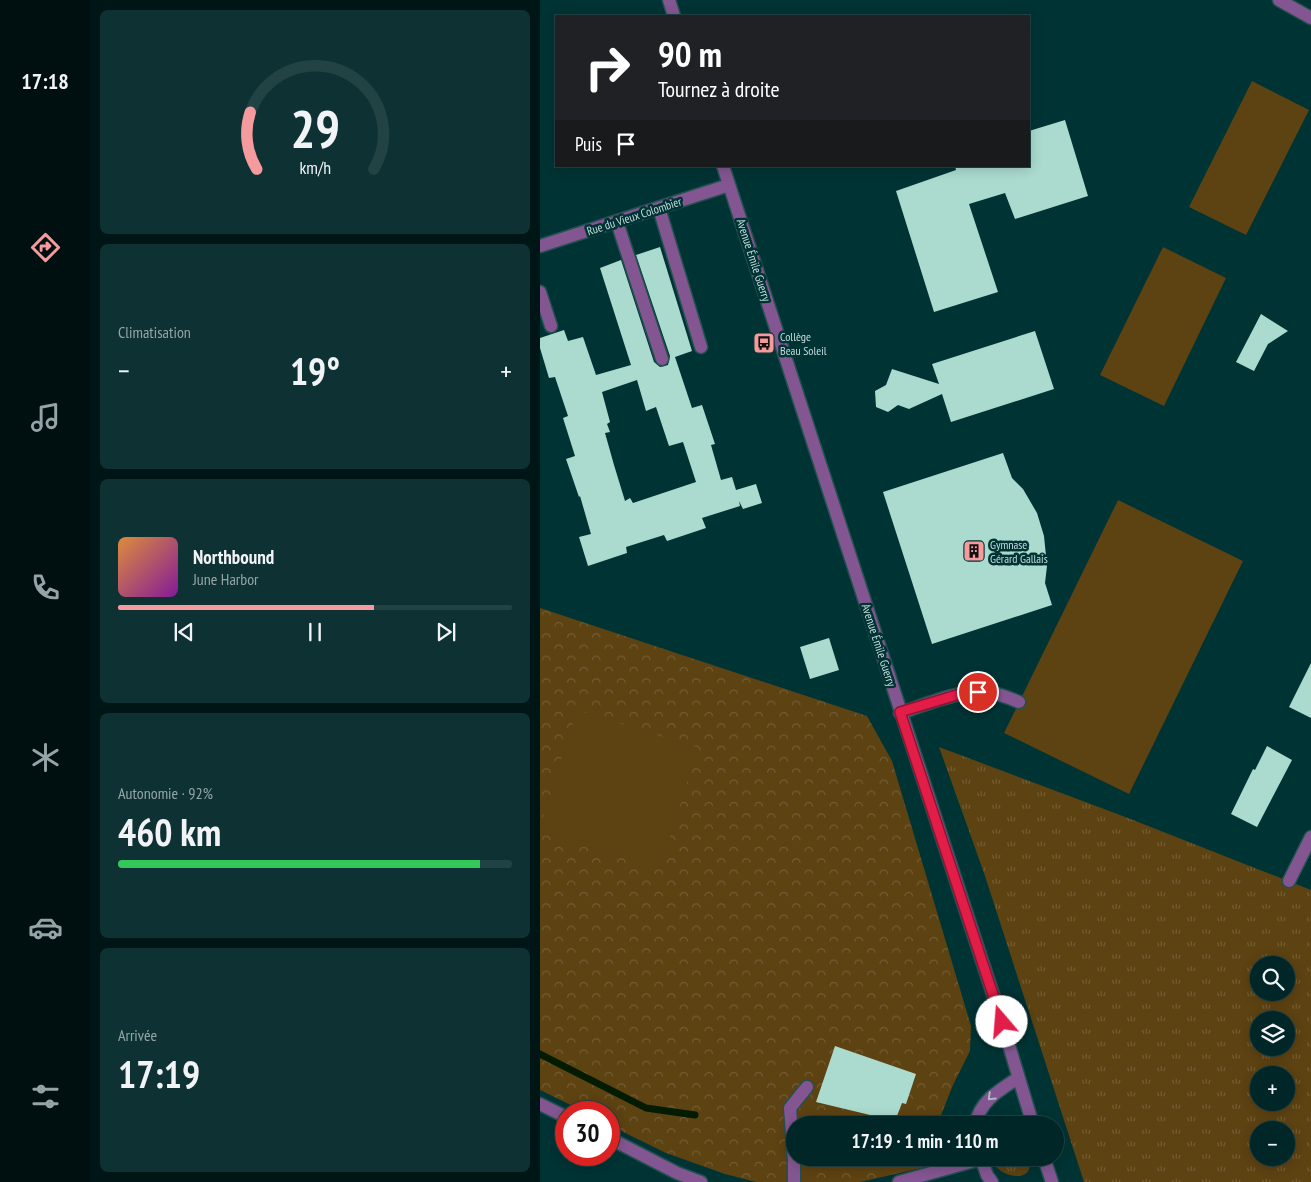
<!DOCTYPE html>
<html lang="fr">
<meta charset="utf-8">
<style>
body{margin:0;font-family:"PT Sans Narrow",sans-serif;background:#0e3233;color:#f1f3f6;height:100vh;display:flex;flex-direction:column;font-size:19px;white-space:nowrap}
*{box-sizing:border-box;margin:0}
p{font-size:16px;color:#95a5a7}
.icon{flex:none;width:28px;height:28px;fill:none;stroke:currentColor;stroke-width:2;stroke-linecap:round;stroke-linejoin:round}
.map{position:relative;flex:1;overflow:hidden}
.sheet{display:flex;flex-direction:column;gap:10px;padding:10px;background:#001515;width:450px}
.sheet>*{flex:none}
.banner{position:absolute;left:15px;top:15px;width:475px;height:152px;border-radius:0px;box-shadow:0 2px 12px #0003,0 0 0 1px #224344;background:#202124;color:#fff;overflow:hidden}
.tools{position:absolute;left:710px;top:956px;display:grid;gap:10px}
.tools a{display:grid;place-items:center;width:45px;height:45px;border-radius:50%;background:#002627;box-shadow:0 2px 12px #0003,0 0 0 1px #224344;font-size:25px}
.speed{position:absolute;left:15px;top:1101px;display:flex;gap:10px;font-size:25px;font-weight:700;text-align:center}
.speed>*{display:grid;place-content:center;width:65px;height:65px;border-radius:50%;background:#002627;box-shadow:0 2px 12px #0003,0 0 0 1px #224344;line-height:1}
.speed .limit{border:8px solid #d22;background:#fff;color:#111}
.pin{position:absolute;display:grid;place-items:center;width:42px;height:42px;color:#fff;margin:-21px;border:2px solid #fff;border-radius:50%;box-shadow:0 1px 5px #0007}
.me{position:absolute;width:55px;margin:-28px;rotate:342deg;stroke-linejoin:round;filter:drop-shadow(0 0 4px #0008)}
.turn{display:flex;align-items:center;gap:18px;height:105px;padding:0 20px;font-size:22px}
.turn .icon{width:65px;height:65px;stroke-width:2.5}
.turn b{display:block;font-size:35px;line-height:42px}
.then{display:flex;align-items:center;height:48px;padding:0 20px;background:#0003;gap:10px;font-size:19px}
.big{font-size:38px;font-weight:700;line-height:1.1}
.sheet .card{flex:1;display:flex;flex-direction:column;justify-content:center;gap:8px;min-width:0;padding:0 18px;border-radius:8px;background:#0e3233}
.sheet .dial{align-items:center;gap:0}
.dial svg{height:130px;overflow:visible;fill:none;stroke:#224344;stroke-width:7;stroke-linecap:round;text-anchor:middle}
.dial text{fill:#f1f3f6;stroke:none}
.song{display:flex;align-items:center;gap:15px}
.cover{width:60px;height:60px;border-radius:8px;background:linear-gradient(135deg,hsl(30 70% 55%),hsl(290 70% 35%))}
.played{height:5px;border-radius:2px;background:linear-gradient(90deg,#f59b9e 65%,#224344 65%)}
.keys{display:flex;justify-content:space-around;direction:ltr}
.heat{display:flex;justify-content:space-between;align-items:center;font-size:28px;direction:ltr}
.charge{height:8px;border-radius:4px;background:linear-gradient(90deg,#34c759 92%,#224344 0)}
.trip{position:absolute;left:246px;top:1116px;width:278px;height:50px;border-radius:25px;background:#002627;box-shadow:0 2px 12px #0003,0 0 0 1px #224344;font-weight:700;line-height:50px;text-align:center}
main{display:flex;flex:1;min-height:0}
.menu{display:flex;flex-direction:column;width:90px;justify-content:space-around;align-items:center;background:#000f10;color:#95a5a7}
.menu .icon{width:35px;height:35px}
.menu .active{color:#f59b9e}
.menu b{font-size:22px;color:#f1f3f6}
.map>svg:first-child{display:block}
.grass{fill:url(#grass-tufts);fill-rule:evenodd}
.park{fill:url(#park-crowns)}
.pitch{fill:#5d4212}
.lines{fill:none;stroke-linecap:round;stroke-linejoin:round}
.stream{stroke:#031b00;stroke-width:7}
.building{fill:#abdace;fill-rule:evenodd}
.minor-casing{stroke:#235152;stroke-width:15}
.minor{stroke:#835691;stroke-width:12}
.oneway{stroke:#b0b4c6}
.route-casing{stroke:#92132f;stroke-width:12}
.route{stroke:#e11d48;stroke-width:9}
.labels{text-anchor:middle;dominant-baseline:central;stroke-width:5;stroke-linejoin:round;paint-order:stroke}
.street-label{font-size:12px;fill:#c4dcdc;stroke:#003334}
.poi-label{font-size:12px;fill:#c4dcdc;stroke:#003334;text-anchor:start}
</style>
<main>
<nav class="menu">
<b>17:18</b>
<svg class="icon active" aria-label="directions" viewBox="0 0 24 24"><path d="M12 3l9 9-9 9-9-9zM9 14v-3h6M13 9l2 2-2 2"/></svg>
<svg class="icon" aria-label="music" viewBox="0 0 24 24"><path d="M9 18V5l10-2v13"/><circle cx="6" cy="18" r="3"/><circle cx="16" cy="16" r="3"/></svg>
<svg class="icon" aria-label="phone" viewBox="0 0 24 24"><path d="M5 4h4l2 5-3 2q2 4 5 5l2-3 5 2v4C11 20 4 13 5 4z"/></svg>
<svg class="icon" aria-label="climate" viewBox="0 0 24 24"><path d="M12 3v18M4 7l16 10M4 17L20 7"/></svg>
<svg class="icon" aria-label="car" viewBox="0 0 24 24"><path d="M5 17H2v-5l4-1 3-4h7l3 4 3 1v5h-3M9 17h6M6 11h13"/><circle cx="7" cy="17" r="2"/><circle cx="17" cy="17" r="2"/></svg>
<svg class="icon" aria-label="filters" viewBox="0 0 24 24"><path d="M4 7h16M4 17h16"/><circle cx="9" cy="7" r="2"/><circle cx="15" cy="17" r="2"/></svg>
</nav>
<section class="sheet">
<div class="card dial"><svg viewBox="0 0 100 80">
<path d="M14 69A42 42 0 1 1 86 69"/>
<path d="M14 69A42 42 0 0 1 10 34" stroke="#f59b9e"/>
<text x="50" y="56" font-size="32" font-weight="700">29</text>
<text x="50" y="72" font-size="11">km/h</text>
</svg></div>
<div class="card"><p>Climatisation</p>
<div class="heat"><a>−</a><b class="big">19°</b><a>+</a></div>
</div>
<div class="card">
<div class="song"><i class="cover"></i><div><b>Northbound</b><p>June Harbor</p></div></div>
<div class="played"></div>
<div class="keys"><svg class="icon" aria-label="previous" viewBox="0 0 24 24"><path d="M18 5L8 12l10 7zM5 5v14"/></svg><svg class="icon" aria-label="pause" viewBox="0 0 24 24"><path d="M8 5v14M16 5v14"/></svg><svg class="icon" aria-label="next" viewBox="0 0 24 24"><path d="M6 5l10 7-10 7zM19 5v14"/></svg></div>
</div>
<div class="card"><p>Autonomie · 92%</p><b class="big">460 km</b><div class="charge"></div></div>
<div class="card"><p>Arrivée</p><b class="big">17:19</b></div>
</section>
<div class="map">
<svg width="771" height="1182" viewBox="0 0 771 1182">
<defs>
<pattern id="grass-tufts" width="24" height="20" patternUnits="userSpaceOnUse" patternTransform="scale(1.25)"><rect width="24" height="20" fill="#5d4212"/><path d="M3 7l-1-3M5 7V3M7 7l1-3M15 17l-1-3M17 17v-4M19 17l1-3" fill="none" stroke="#735d34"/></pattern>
<pattern id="park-crowns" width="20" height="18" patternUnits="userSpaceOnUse" patternTransform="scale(1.25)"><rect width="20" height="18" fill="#5d4212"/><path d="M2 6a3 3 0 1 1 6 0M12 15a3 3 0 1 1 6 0" fill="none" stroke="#735d34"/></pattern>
</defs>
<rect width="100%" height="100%" fill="#003334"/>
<path class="grass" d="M399,747L588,818L771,890V1182H544L444,873ZM719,965H746V992H719ZM719,1020H746V1048H719ZM719,1075H746V1102H719ZM719,1130H746V1158H719Z
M464,1115L472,1118L477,1125H449L455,1119Z
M450,1158H488C498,1182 461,1182 450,1158Z"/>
<path class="park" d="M0,608L327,716L352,761L431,1026L430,1051L413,1085L397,1125H255V1158H389L386,1167L320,1182H216L185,1174L126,1153L69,1125V1112H45L0,1090Z"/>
<path class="pitch" d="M712,81L769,110L706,235L649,207Z
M623,247L686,278L624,406L560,375Z
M578,500L703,561L589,794L464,733Z
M37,710L158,748L120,869L0,832V827Z"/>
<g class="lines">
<path class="stream" d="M0,1054L106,1108L155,1115"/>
</g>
<path class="building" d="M525,120L548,196L475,219L465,193L429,204L458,292L394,312L356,191L416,170L415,166H489V131Z
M120,247L152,351L135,357L152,408L162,405L175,444L171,445L181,480L192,477L196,490L216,484L222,503L203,509L199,501L200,506L162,518L166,528L127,541L124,535L86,547L87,553L48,566L39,537L51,534L40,496L39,497L26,459L35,456L23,418L28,416L15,377L9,378L0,348V338L24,330L28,341L43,337L56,375L91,365L60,268L81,260L114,362L120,367L128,365L130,356L96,255ZM97,380L106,411L116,407L129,446L143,442L156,482L93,503L90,498L85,501L74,465L65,433L70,432L67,424L70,422L62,392Z
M721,314L748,331L728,344L714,371L696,362Z
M495,331L514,389L411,422L402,394L369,409L358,405L348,412L336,407L335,391L346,385L352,369L399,384L392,364Z
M463,453L472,478L483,489L497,513L504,536L507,566L505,583L512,605L392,644L343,492Z
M289,638L299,670L270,679L260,647Z
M771,663V718L749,707Z
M727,746L752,760L717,827L691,814L713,769L715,770Z
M295,1046L376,1074L366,1104L362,1103L355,1121L276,1102Z"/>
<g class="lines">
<g class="minor-casing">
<path id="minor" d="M129,0L134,16
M739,0L771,18
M183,166L462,1022L493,1125
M119,208L161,347
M77,222L122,359
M0,246L189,185
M0,292L11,326
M360,713C391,703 424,687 457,694C464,696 472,699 479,702
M749,881L771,837
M0,1104L26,1117
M435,1125C440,1101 458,1091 478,1078
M69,1138L137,1173L161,1182
M441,1158L447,1175L452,1182
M504,1158L512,1182
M254,1182V1160L250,1108L267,1087
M359,1182L441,1159"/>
</g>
<use href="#minor" class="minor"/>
</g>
<defs><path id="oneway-chevron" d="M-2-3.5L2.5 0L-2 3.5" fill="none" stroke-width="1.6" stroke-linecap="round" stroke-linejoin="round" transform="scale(1.25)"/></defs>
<use class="oneway" href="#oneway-chevron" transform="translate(451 1097) rotate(136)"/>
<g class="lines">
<g class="route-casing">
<path id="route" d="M438,692L420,694L360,712L462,1022"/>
</g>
<use href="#route" class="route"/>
</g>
<defs>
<g id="bus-square" transform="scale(1.125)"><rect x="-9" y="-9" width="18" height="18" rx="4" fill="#f59b9e" stroke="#003334"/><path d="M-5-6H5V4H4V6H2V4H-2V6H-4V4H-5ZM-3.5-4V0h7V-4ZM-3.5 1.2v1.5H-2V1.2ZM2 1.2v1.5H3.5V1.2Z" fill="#111"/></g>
<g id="building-square" transform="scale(1.125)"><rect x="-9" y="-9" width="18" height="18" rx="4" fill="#f59b9e" stroke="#003334"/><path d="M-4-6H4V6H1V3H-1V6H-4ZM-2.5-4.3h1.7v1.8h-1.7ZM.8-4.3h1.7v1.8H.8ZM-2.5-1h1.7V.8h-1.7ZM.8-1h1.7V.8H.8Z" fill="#111"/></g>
</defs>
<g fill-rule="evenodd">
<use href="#bus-square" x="224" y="343"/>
<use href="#building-square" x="434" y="551"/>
</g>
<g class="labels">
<g class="street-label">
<text transform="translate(94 216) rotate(-18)">Rue du Vieux Colombier</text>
<text transform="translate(214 260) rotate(72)">Avenue Émile Guerry</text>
<text transform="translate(339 645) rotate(72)">Avenue Émile Guerry</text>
</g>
<g class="poi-label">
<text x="240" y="336">Collège<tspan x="240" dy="14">Beau Soleil</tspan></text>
<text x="450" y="544">Gymnase<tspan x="450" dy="14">Gérard Gallais</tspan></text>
</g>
</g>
</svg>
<div class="tools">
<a><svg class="icon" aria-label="search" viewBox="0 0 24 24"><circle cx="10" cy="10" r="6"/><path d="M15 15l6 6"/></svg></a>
<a><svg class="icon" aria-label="layers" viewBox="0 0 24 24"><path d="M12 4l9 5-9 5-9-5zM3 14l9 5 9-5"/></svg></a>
<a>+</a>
<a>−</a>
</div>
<div class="speed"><div class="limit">30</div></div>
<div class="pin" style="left:438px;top:692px;background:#d93025"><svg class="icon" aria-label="arrive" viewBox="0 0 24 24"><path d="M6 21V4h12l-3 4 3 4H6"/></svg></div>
<svg class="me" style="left:462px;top:1022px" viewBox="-20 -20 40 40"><circle r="19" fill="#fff"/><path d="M0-13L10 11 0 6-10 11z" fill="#e11d48"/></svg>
<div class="trip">17:19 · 1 min · 110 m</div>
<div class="banner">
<div class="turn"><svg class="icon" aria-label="right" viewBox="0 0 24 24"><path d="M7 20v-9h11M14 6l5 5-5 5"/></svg><div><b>90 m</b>Tournez à droite</div></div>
<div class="then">Puis<svg class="icon" aria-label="arrive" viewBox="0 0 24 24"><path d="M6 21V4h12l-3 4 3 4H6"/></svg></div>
</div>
</div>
</main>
